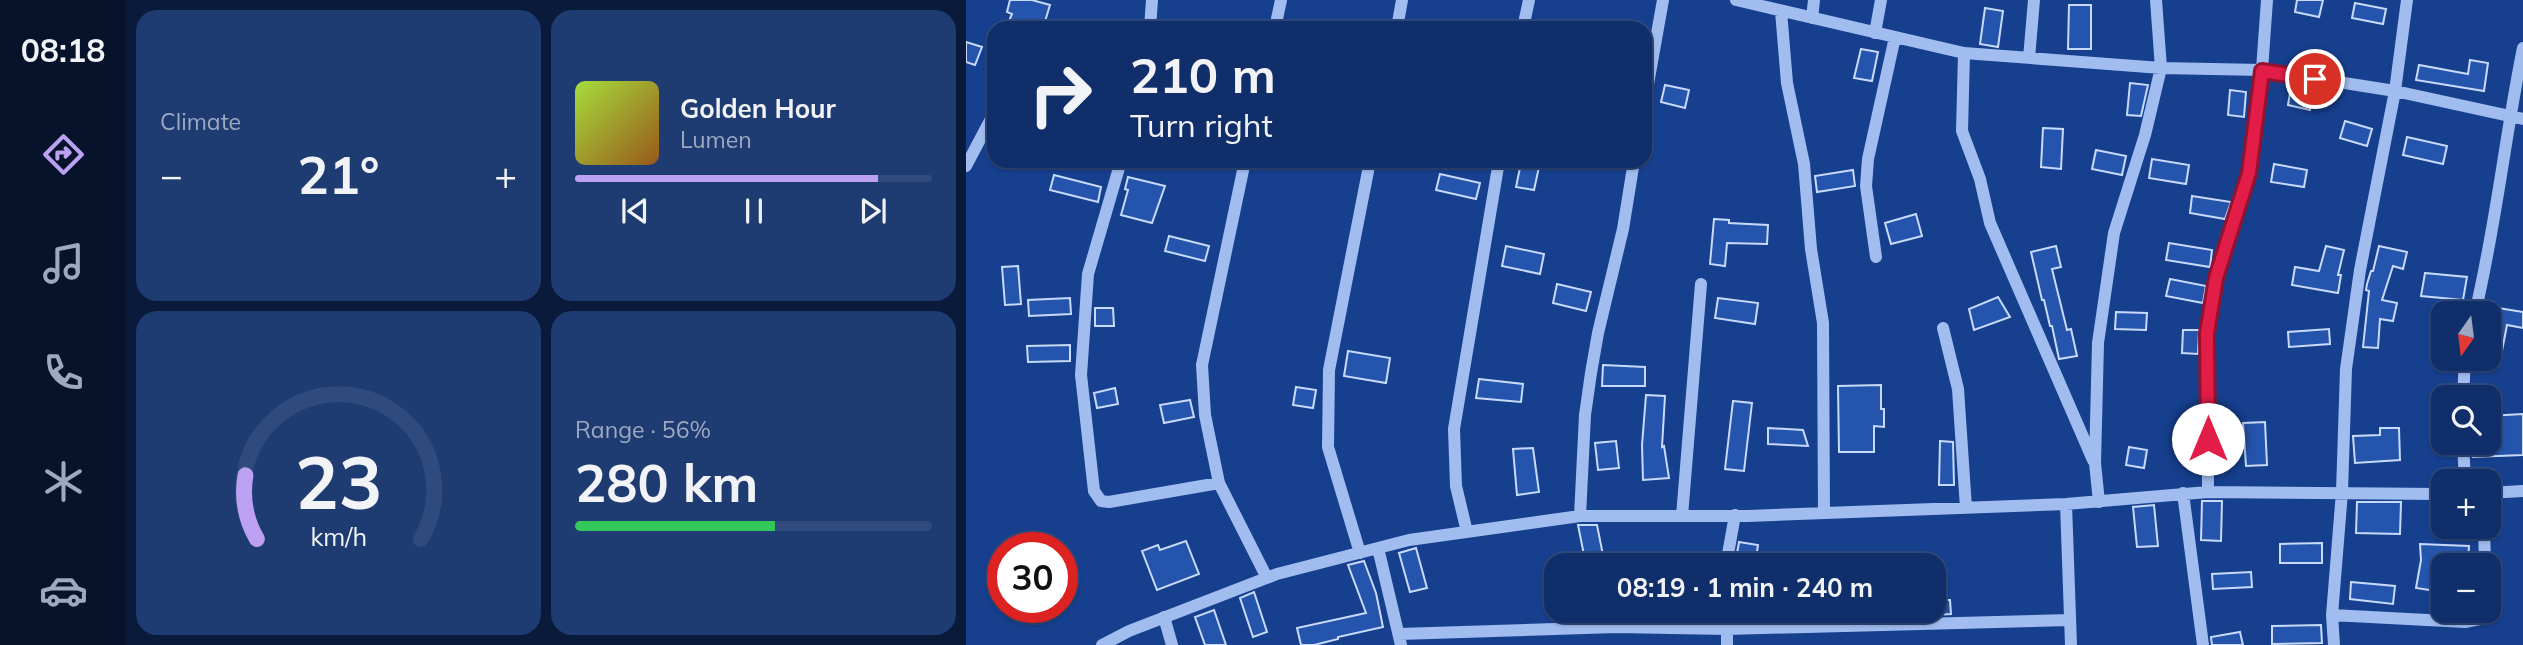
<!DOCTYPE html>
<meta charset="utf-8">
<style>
body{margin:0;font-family:Mulish,sans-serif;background:#1e3b72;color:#f1f3f6;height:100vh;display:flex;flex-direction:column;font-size:26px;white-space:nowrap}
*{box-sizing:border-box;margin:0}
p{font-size:23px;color:#9ca9c1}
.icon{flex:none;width:38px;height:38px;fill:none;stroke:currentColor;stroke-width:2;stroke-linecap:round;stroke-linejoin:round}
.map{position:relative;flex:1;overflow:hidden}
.drawer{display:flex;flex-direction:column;gap:10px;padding:10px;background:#091a3a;width:840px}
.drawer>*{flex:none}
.top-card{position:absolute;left:21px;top:21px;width:665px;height:147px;border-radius:21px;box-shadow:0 2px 5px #0004,0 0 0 2px #304a7e;background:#102f6a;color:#f1f3f6;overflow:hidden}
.needle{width:46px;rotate:194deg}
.tools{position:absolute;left:1465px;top:301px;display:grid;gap:14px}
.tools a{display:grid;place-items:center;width:70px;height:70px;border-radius:14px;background:#102f6a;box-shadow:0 2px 5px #0004,0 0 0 2px #304a7e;font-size:35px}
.speed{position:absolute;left:21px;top:532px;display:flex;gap:14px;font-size:35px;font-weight:700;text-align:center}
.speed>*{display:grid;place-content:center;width:91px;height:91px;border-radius:50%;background:#102f6a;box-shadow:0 2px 5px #0004,0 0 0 2px #304a7e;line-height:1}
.speed .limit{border:10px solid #d22;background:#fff;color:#111}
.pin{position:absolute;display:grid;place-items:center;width:60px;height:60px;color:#fff;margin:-30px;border:4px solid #fff;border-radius:50%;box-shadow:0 2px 7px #0007}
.me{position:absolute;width:77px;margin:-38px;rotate:0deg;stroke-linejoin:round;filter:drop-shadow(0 0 5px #0008)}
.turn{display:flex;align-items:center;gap:24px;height:147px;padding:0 28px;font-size:32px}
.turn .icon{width:91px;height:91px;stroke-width:2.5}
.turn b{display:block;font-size:49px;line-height:60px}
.big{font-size:52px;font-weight:700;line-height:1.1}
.drawer .tile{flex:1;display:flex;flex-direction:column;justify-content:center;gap:10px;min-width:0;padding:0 24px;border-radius:21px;background:#1e3b72}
.drawer .dial{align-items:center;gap:0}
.dial svg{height:182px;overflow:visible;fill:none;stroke:#304a7e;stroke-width:7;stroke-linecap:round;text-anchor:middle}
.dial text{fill:#f1f3f6;stroke:none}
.song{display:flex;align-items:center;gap:21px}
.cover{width:84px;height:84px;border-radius:10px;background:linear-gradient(135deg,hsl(80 70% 55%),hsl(30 70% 35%))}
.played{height:7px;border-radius:4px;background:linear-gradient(90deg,#bca0f2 85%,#304a7e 85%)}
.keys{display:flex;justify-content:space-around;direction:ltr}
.heat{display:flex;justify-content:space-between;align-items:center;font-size:38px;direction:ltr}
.charge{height:10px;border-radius:5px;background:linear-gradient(90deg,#34c759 56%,#304a7e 0)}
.drawer .tiles{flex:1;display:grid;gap:10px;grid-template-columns:repeat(2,1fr)}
.trip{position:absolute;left:578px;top:553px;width:402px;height:70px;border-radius:21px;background:#102f6a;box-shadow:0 2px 5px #0004,0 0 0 2px #304a7e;font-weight:700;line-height:70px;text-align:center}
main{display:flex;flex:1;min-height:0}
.tab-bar{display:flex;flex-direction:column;width:126px;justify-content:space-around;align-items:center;background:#06132a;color:#9ca9c1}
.tab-bar .icon{width:49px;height:49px}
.tab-bar .active{color:#bca0f2}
.tab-bar b{font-size:32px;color:#f1f3f6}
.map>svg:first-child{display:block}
.building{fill:#2454ac;stroke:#c8dafb;stroke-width:2}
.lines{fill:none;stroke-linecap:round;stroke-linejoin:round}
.minor{stroke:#a1bdf0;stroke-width:12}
.route-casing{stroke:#92132f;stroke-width:18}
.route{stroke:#e11d48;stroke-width:12}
</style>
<main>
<nav class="tab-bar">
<b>08:18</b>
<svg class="icon active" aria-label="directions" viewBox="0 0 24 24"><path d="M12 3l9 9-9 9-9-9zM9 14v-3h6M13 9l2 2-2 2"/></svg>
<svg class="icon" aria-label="music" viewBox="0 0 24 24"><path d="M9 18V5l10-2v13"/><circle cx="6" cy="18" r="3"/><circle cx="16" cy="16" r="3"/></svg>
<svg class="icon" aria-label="phone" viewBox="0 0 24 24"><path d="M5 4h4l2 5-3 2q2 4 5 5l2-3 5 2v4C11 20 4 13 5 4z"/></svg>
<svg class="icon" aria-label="climate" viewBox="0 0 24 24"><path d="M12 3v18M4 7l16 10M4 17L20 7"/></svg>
<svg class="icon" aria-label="car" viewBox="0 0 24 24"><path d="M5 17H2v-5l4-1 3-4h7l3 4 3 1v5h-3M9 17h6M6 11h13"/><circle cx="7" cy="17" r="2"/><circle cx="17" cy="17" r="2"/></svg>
</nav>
<section class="drawer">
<div class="tiles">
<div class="tile"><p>Climate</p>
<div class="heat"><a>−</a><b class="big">21°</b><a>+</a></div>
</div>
<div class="tile">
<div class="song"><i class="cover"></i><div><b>Golden Hour</b><p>Lumen</p></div></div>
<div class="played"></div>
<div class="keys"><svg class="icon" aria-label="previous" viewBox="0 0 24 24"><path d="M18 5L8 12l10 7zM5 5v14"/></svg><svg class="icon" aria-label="pause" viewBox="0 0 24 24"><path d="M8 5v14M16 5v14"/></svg><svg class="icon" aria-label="next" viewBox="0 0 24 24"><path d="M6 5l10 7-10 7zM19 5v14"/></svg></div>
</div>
<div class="tile dial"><svg viewBox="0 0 100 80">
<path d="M14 69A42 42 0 1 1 86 69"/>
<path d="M14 69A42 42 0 0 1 9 41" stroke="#bca0f2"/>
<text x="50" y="56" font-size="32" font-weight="700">23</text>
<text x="50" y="72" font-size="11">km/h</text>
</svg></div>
<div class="tile"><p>Range · 56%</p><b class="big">280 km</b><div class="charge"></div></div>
</div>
</section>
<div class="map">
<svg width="1557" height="645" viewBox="0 0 1557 645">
<rect width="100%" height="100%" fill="#163f8e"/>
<path class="building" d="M44,0H66L84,5L77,28H40L46,14L41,12Z
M1331,0H1357L1353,17L1329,12Z
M1389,3L1420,9L1417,24L1386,18Z
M1103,5H1125V49H1102Z
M1019,8L1037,11L1032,47L1014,44Z
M0,42L16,47L9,65L0,62Z
M895,49L912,52L906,81L888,78Z
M1504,60L1522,63L1518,91L1450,80L1453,65L1502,74Z
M1164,83L1182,85L1175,116L1161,115Z
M699,85L723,90L719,108L695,102Z
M1325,87L1347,92L1344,110L1322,105Z
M1264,90L1280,92L1278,117L1262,115Z
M1379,121L1406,129L1401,146L1374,138Z
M1077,128L1097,129L1095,169L1075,167Z
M1441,137L1481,146L1477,164L1437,155Z
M1130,150L1160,156L1156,175L1126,169Z
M1186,159L1223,165L1220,184L1183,178Z
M555,163L573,167L568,190L550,187Z
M1308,164L1341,170L1338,187L1305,182Z
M887,170L889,186L851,192L849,176Z
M474,174L514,183L510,199L470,190Z
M88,175L135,187L132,202L84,190Z
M162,177L199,186L186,223L155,215L162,190L159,189Z
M1226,196L1265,202L1259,219L1224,213Z
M950,214L956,236L925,244L919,223Z
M748,219L763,220V223L802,225L801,244L761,243L759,266L744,264Z
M203,236L243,246L239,261L199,251Z
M1203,243L1246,250L1244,267L1200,260Z
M540,246L578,254L574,274L536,266Z
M1090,246L1095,267L1086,269L1101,330L1105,329L1111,356L1093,359L1086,326H1084L1078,300H1076L1065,252Z
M1360,246L1378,250L1372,275H1375L1372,293L1326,285L1329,267L1353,271Z
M1413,246L1441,252L1437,269L1427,266L1416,300L1431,303L1427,321L1414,319L1412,348L1397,347L1403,291L1400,290L1401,284L1405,271H1407Z
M52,266L55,304L39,305L36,267Z
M1459,273L1501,277L1497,300L1455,296Z
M1204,279L1240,286L1237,303L1200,296Z
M591,284L625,292L620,311L587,303Z
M1032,297L1044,317L1008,330L1003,309Z
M104,298L105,314L63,316L62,300Z
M752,298L792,303L789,324L749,318Z
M1526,307L1557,312V328L1541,325L1535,356L1522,354Z
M129,308H147L148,326H129Z
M1150,312L1181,313L1180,330L1149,329Z
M1363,329L1364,344L1323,347L1322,332Z
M1217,330H1233L1232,354L1216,353Z
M104,345V361L62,362L61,346Z
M382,351L424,358L420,383L378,376Z
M637,365L679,367V386H636Z
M513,379L557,384L555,402L510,398Z
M915,385V409H918V427L908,426V452H873L872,386Z
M330,387L350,390L347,408L327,405Z
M149,388L152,404L131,408L128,393Z
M680,395L699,396L696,447L698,446L703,478L677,480L676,445Z
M224,400L228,417L198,423L194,405Z
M767,401L786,403L778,471L759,469Z
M1557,414V455L1507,457L1506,443H1522V416Z
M1299,422L1301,465L1280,466L1277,423Z
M802,428L837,430L842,446L802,444Z
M1414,428H1433L1434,460L1389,463L1387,436L1414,435Z
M650,441L653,468L632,470L629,443Z
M974,441L987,442L988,485H973Z
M1163,447L1181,450L1178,468L1160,465Z
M567,448L573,492L551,495L547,449Z
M1236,501H1256L1255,541L1235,540Z
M1391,502H1435L1434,534L1390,533Z
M1188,505L1192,546L1171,547L1167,507Z
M612,525H631L639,565H620Z
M220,541L233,574L191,590L176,551L192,545L194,550Z
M773,542L792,545L789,565H769Z
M1356,543V563H1314V544Z
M1454,544L1503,546L1502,562L1477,561V592L1450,588L1455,560Z
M450,548L461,588L444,592L433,553Z
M398,561L410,593L417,627L372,637V639L348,645H335L331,628L400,613L382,565Z
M1285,572L1286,587L1247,589L1246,574Z
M1385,582L1429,586L1427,604L1384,599Z
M288,592L301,632L287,637L274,598Z
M968,600H984L985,614L968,615Z
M248,610L260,645H239L229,617Z
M1355,625L1356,643L1306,644V626Z
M1274,632L1277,645H1246L1245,637Z"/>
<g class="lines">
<path class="minor" d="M770,0L998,53L1195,68L1296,70L1429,91L1557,119
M815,11L821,83L838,164L845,249L857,323L858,513
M846,18L848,0
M184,28L186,0
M309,28L315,0
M431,28L436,0
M557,28L563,0
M909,33L915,0
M998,53L996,131L1014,179L1024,223L1127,460
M1063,58L1068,0
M679,101L697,0
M155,161L122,274L115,375L128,491L135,501L143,502L253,483
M279,161L236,365L239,415L253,483L301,578
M0,166L28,113
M910,257L900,186L902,159L929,37
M1509,313C1530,226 1539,136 1557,48
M977,328L992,389L1000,508
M1497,397L1499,359
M1497,443L1499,481
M1242,492L1241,333L1250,278L1283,173L1296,70L1301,0
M1217,493L1237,645
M1522,493L1557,491
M1133,502L1129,463L1132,343L1148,233L1179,135L1195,68L1190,0
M1100,504L1105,645
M614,516L619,415L625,373L632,333L657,229L668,161
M716,516L735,284
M1518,527L1519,565
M501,532L490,486L488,429L533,161
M412,548L435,645
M394,553L362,447L363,370L404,161
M760,565L769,515
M761,611V645
M1366,615L1499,622L1514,619L1518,611
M198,617L206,645
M433,634L650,627L761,629L1104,620
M136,645L163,631L311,574L443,540L614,516H782L1100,504L1242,492L1477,494
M1368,645L1366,615L1376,492L1380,369L1394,270L1429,91L1441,0"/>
</g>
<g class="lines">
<g class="route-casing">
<path id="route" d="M1242,439L1241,333L1250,278L1283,173L1296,71L1349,79"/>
</g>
<use href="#route" class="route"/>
</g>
</svg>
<div class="tools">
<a><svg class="needle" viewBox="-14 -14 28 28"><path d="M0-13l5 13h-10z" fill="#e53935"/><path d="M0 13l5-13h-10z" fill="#9ca9c1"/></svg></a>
<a><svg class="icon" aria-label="search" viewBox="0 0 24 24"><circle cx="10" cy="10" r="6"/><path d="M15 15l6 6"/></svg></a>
<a>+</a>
<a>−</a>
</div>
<div class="speed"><div class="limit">30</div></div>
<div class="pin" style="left:1349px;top:79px;background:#d93025"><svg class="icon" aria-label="arrive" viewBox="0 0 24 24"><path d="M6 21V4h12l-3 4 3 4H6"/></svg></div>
<svg class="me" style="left:1242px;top:439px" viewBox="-20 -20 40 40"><circle r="19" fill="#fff"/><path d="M0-13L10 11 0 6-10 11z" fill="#e11d48"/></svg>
<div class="trip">08:19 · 1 min · 240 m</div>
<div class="top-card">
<div class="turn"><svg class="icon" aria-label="right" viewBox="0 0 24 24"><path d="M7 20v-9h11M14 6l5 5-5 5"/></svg><div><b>210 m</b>Turn right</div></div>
</div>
</div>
</main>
